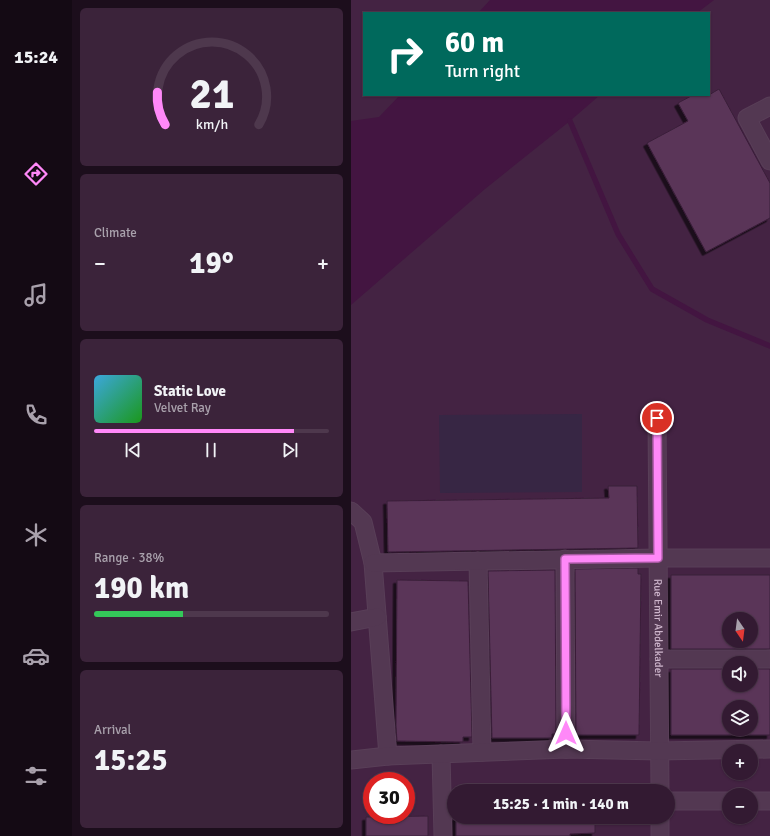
<!DOCTYPE html>
<meta charset="utf-8">
<style>
body{margin:0;font-family:Signika,sans-serif;background:#3b233a;color:#f1f3f6;height:100vh;display:flex;flex-direction:column;font-size:15px;white-space:nowrap}
*{box-sizing:border-box;margin:0}
p{font-size:13px;color:#a9a1ac}
.icon{flex:none;width:22px;height:22px;fill:none;stroke:currentColor;stroke-width:2;stroke-linecap:round;stroke-linejoin:round}
.map{position:relative;flex:1;overflow:hidden}
.drawer{display:flex;flex-direction:column;gap:8px;padding:8px;background:#1c0e1c;width:279px}
.drawer>*{flex:none}
.top-card{position:absolute;left:12px;top:12px;width:347px;height:84px;border-radius:0px;box-shadow:0 1px 3px #0004,0 0 0 1px #4e384d;background:#00695c;color:#fff;overflow:hidden}
.needle{width:26px;rotate:166deg}
.tools{position:absolute;left:371px;top:612px;display:grid;gap:8px}
.tools a{display:grid;place-items:center;width:36px;height:36px;border-radius:50%;background:#331a32;box-shadow:0 1px 3px #0004,0 0 0 1px #4e384d;font-size:20px}
.speed{position:absolute;left:12px;top:772px;display:flex;gap:8px;font-size:20px;font-weight:700;text-align:center}
.speed>*{display:grid;place-content:center;width:52px;height:52px;border-radius:50%;background:#331a32;box-shadow:0 1px 3px #0004,0 0 0 1px #4e384d;line-height:1}
.speed .limit{border:6px solid #d22;background:#fff;color:#111}
.pin{position:absolute;display:grid;place-items:center;width:34px;height:34px;color:#fff;margin:-17px;border:2px solid #fff;border-radius:50%;box-shadow:0 1px 4px #0007}
.me{position:absolute;width:44px;margin:-22px;rotate:0deg;stroke-linejoin:round;filter:drop-shadow(0 0 3px #0008)}
.turn{display:flex;align-items:center;gap:14px;height:84px;padding:0 16px;font-size:18px}
.turn .icon{width:52px;height:52px;stroke-width:2.5}
.turn b{display:block;font-size:28px;line-height:34px}
.big{font-size:30px;font-weight:800;line-height:1.1}
.drawer .card{flex:1;display:flex;flex-direction:column;justify-content:center;gap:6px;min-width:0;padding:0 14px;border-radius:6px;background:#3b233a}
.drawer .dial{align-items:center;gap:0}
.dial svg{height:104px;overflow:visible;fill:none;stroke:#4e384d;stroke-width:7;stroke-linecap:round;text-anchor:middle}
.dial text{fill:#f1f3f6;stroke:none}
.song{display:flex;align-items:center;gap:12px}
.cover{width:48px;height:48px;border-radius:6px;background:linear-gradient(135deg,hsl(200 70% 55%),hsl(120 70% 35%))}
.played{height:4px;border-radius:2px;background:linear-gradient(90deg,#ff88f8 85%,#4e384d 85%)}
.keys{display:flex;justify-content:space-around;direction:ltr}
.heat{display:flex;justify-content:space-between;align-items:center;font-size:22px;direction:ltr}
.charge{height:6px;border-radius:3px;background:linear-gradient(90deg,#34c759 38%,#4e384d 0)}
.trip{position:absolute;left:96px;top:784px;width:228px;height:40px;border-radius:20px;background:#331a32;box-shadow:0 1px 3px #0004,0 0 0 1px #4e384d;font-weight:800;line-height:40px;text-align:center}
main{display:flex;flex:1;min-height:0}
.tabs{display:flex;flex-direction:column;width:72px;justify-content:space-around;align-items:center;background:#140a14;color:#a9a1ac}
.tabs .icon{width:28px;height:28px}
.tabs .current{color:#ff88f8}
.tabs b{font-size:18px;color:#f1f3f6}
.map>svg:first-child{display:block}
.green{fill:#372644}
.water{fill:#431541}
.lines{fill:none;stroke-linecap:round;stroke-linejoin:round}
.stream{stroke:#431541;stroke-width:5.5}
.building{fill:#5a3559;stroke:#3a1f39;fill-rule:evenodd;filter:url(#shadow)}
.street-casing{stroke:#593f58;stroke-width:19}
.street{stroke:#533852;stroke-width:17}
.route-casing{stroke:#a658a1;stroke-width:10}
.route{stroke:#ff88f8;stroke-width:7}
.labels{text-anchor:middle;dominant-baseline:central;stroke-width:4;stroke-linejoin:round;paint-order:stroke}
.street-label{font-size:11px;fill:#cdb5cb;stroke:#381d37}
</style>
<main>
<nav class="tabs">
<b>15:24</b>
<svg class="icon current" aria-label="directions" viewBox="0 0 24 24"><path d="M12 3l9 9-9 9-9-9zM9 14v-3h6M13 9l2 2-2 2"/></svg>
<svg class="icon" aria-label="music" viewBox="0 0 24 24"><path d="M9 18V5l10-2v13"/><circle cx="6" cy="18" r="3"/><circle cx="16" cy="16" r="3"/></svg>
<svg class="icon" aria-label="phone" viewBox="0 0 24 24"><path d="M5 4h4l2 5-3 2q2 4 5 5l2-3 5 2v4C11 20 4 13 5 4z"/></svg>
<svg class="icon" aria-label="climate" viewBox="0 0 24 24"><path d="M12 3v18M4 7l16 10M4 17L20 7"/></svg>
<svg class="icon" aria-label="car" viewBox="0 0 24 24"><path d="M5 17H2v-5l4-1 3-4h7l3 4 3 1v5h-3M9 17h6M6 11h13"/><circle cx="7" cy="17" r="2"/><circle cx="17" cy="17" r="2"/></svg>
<svg class="icon" aria-label="filters" viewBox="0 0 24 24"><path d="M4 7h16M4 17h16"/><circle cx="9" cy="7" r="2"/><circle cx="15" cy="17" r="2"/></svg>
</nav>
<section class="drawer">
<div class="card dial"><svg viewBox="0 0 100 80">
<path d="M14 69A42 42 0 1 1 86 69"/>
<path d="M14 69A42 42 0 0 1 8 44" stroke="#ff88f8"/>
<text x="50" y="56" font-size="32" font-weight="700">21</text>
<text x="50" y="72" font-size="11">km/h</text>
</svg></div>
<div class="card"><p>Climate</p>
<div class="heat"><a>−</a><b class="big">19°</b><a>+</a></div>
</div>
<div class="card">
<div class="song"><i class="cover"></i><div><b>Static Love</b><p>Velvet Ray</p></div></div>
<div class="played"></div>
<div class="keys"><svg class="icon" aria-label="previous" viewBox="0 0 24 24"><path d="M18 5L8 12l10 7zM5 5v14"/></svg><svg class="icon" aria-label="pause" viewBox="0 0 24 24"><path d="M8 5v14M16 5v14"/></svg><svg class="icon" aria-label="next" viewBox="0 0 24 24"><path d="M6 5l10 7-10 7zM19 5v14"/></svg></div>
</div>
<div class="card"><p>Range · 38%</p><b class="big">190 km</b><div class="charge"></div></div>
<div class="card"><p>Arrival</p><b class="big">15:25</b></div>
</section>
<div class="map">
<svg width="419" height="836" viewBox="0 0 419 836">
<defs>
<filter id="shadow"><feDropShadow dx="-3.5" dy="3.5" stdDeviation="0" flood-color="#0009"/></filter>
</defs>
<rect width="100%" height="100%" fill="#442343"/>
<path class="green" d="M231,414V492L89,493L88,415Z"/>
<path class="water" d="M139,0H363L346,13H127Z
M49,95H249L219,121L134,189L0,305V121L28,117Z"/>
<g class="lines">
<path class="stream" d="M219,121L267,234L301,289L356,320L419,346"/>
</g>
<path class="building" d="M368,89L419,183V218L355,252L296,143L337,121L327,103L342,95H358Z
M257,486H286L287,548L37,552L36,501L258,498Z
M287,568V574H290L288,735H225L224,569Z
M204,570L205,734H201V738H141L137,571Z
M320,575H419V649H320ZM378,619H400V641H378Z
M46,580L117,581L121,737H112V742L46,741L45,726Z
M320,669H378V685H400V669H419V735H320ZM378,707H400V729H378Z
M105,788H244V791H105Z
M77,816V836H15V817Z
M105,817H244V833L219,834V836H105Z"/>
<g class="lines">
<g class="street-casing">
<g id="street">
<path d="M419,106L396,118L419,161"/>
<path id="s1" d="M306,418L309,791"/>
<path d="M0,511L12,522L22,563L37,756"/>
<path d="M214,559L215,749"/>
<path d="M127,561L131,752"/>
<path d="M22,563L307,558H419"/>
<path d="M0,622L26,617"/>
<path d="M308,659H419"/>
<path d="M90,754L92,836"/>
<path d="M0,760L37,756L215,749L308,751L419,749"/>
<path d="M317,801H378"/>
<path d="M400,801H419"/>
<path d="M309,817V836"/>
</g>
</g>
<use href="#street" class="street"/>
</g>
<g class="lines">
<g class="route-casing">
<path id="route" d="M215,733L214,559L307,558L306,418"/>
</g>
<use href="#route" class="route"/>
</g>
<g class="labels">
<g class="street-label">
<text stroke="none"><textPath href="#s1" startOffset="210">Rue Emir Abdelkader</textPath></text>
</g>
</g>
</svg>
<div class="tools">
<a><svg class="needle" viewBox="-14 -14 28 28"><path d="M0-13l5 13h-10z" fill="#e53935"/><path d="M0 13l5-13h-10z" fill="#a9a1ac"/></svg></a>
<a><svg class="icon" aria-label="sound" viewBox="0 0 24 24"><path d="M4 9h4l5-4v14l-5-4H4zM17 9q2 3 0 6"/></svg></a>
<a><svg class="icon" aria-label="layers" viewBox="0 0 24 24"><path d="M12 4l9 5-9 5-9-5zM3 14l9 5 9-5"/></svg></a>
<a>+</a>
<a>−</a>
</div>
<div class="speed"><div class="limit">30</div></div>
<div class="pin" style="left:306px;top:418px;background:#d93025"><svg class="icon" aria-label="arrive" viewBox="0 0 24 24"><path d="M6 21V4h12l-3 4 3 4H6"/></svg></div>
<svg class="me" style="left:215px;top:733px" viewBox="-20 -20 40 40"><path d="M0-17L14 15 0 8-14 15z" fill="#ff88f8" stroke="#fff" stroke-width="4"/></svg>
<div class="trip">15:25 · 1 min · 140 m</div>
<div class="top-card">
<div class="turn"><svg class="icon" aria-label="right" viewBox="0 0 24 24"><path d="M7 20v-9h11M14 6l5 5-5 5"/></svg><div><b>60 m</b>Turn right</div></div>
</div>
</div>
</main>
